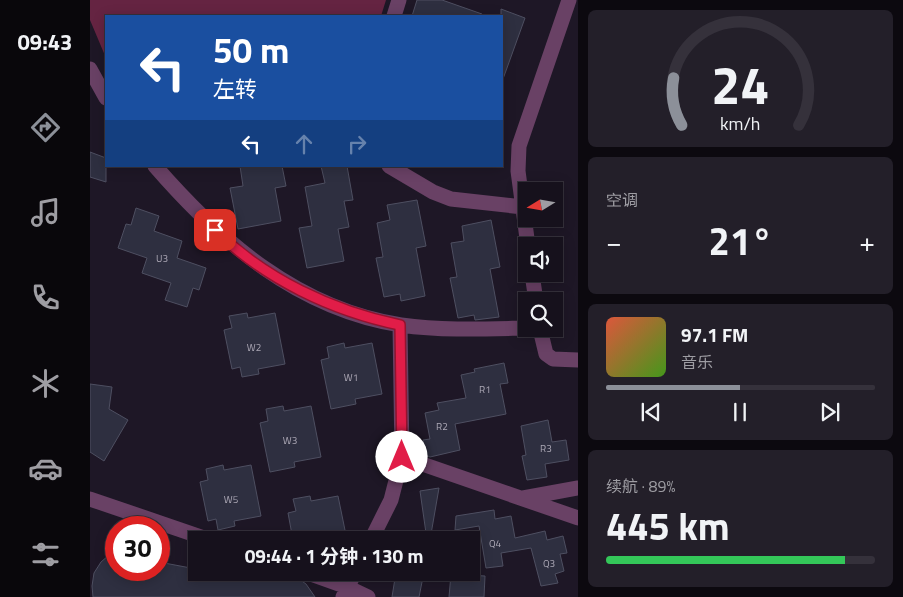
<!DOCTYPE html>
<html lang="zh">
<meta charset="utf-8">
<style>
body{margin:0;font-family:"Titillium Web","Noto Sans SC",sans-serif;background:#231f29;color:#f1f3f6;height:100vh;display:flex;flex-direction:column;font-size:19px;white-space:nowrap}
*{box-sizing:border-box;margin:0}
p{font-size:16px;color:#9e9da3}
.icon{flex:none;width:28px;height:28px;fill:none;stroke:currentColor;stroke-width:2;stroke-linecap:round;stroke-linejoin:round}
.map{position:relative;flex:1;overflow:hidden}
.drawer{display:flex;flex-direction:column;gap:10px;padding:10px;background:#0c090f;width:325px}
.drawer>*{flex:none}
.hud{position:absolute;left:15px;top:15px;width:398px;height:152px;border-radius:0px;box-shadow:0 2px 12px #0003,0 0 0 1px #35313b;background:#1a4fa0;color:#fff;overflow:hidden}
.needle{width:32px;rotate:259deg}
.fabs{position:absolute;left:428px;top:182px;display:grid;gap:10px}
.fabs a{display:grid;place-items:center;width:45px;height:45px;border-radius:0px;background:#16111c;box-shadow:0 2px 12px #0003,0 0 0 1px #35313b;font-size:25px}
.speed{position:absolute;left:15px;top:516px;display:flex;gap:10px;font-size:25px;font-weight:700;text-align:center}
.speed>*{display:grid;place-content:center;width:65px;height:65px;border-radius:50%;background:#16111c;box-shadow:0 2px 12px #0003,0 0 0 1px #35313b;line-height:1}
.speed .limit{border:8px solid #d22;background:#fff;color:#111}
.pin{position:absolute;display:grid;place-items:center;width:42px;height:42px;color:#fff;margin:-21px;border-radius:10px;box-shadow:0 2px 8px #0006}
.me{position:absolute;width:55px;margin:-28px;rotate:0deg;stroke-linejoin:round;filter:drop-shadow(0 0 4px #0008)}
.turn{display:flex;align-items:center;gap:18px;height:105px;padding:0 25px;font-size:22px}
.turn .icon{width:65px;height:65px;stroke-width:2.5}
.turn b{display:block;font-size:35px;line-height:42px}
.lanes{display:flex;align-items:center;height:48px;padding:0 25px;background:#0003;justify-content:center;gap:25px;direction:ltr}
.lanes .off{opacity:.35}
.big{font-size:38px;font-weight:700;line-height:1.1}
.drawer .widget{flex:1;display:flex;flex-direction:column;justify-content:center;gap:8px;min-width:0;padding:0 18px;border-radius:8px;background:#231f29}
.drawer .dial{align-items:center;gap:0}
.dial svg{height:130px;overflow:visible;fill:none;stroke:#35313b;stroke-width:7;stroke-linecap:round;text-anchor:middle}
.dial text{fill:#f1f3f6;stroke:none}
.song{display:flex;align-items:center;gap:15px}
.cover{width:60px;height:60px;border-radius:8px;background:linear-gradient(135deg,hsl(10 70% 55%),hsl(100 70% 35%))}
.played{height:5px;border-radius:2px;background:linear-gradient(90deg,#8c9099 50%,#35313b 50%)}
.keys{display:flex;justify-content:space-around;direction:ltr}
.heat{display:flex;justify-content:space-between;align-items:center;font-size:28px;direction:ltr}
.charge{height:8px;border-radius:4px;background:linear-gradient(90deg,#34c759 89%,#35313b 0)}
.trip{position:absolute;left:98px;top:531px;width:292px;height:50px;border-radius:0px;background:#16111c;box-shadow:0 2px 12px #0003,0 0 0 1px #35313b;font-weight:700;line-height:50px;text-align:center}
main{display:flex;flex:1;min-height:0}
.dock{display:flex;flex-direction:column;width:90px;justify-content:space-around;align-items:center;background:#09070b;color:#9e9da3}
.dock .icon{width:35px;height:35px}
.dock .on{color:#8c9099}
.dock b{font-size:22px;color:#f1f3f6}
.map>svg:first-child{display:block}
.green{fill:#652442}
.building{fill:#2e2f40;stroke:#4e4f61}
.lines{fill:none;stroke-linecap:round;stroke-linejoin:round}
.minor{stroke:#694165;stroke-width:15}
.route-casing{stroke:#92132f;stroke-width:12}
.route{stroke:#e11d48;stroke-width:9}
.labels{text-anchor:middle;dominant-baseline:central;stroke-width:5;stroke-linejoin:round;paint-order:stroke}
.number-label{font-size:10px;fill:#ada9b6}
</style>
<main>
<nav class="dock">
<b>09:43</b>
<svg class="icon on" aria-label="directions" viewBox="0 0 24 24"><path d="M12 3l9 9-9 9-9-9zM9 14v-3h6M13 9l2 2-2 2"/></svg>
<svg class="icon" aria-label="music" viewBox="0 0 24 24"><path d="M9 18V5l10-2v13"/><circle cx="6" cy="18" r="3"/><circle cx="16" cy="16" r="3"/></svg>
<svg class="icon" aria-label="phone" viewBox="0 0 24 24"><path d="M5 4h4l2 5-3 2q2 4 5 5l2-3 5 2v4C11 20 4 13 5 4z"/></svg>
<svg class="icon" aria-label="climate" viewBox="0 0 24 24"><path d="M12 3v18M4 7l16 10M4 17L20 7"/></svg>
<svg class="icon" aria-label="car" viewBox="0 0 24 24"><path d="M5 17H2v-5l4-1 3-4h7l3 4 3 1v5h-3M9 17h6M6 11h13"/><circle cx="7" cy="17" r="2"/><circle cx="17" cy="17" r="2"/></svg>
<svg class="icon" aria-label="filters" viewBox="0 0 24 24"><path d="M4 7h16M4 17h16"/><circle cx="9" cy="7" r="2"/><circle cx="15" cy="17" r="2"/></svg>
</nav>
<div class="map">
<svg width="488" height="597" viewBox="0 0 488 597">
<rect width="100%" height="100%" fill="#1e1726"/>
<path class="green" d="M0,0H296L291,16H16V58L0,20Z"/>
<path class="building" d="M327,0H352L392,14V16H322Z
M411,9L435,18L413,79L411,78Z
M0,152L16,158V182L0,177Z
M150,166H192L196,186L185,188L191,221L148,229L140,188L153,186Z
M231,166H257L263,200L254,201L259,227L248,229L254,261L217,268L209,228L222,226L215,187L235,183Z
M327,200L336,246L326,248L335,296L311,301L310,294L294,297L286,258L293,257L287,223L300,220L297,205Z
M46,208L69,216L64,231L92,241L87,258L116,268L109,290L103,288L97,307L75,300L81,283L52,273L57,258L28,248L36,224L41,225Z
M401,220L410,267L400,269L409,317L385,320L384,315L368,318L360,278L367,277L361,243L374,241L372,226Z
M157,313L158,318L185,313L195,364L168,369L169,374L152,377L150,367L142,369L134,330L142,328L139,316Z
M254,343L255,348L282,343L292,394L265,399L266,404L241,409L231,360L239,358L237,347Z
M414,363L418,383L410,384L416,414L365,424L370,450L340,457L336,455L333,440L340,439L335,413L349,410L347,403L376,398L371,375L385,372L384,369Z
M0,384L22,387L19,409L38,420L14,461L0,452Z
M193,406L194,411L221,406L231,457L204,462L205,467L180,472L170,423L178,421L176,409Z
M458,420L462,442L476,440L479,460L455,464L457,477L437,480L432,456L436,455L431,426Z
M133,465L134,470L161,465L171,516L144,521L145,526L128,530L126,519L118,521L110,482L118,480L116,469Z
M349,488L340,540H337L330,491Z
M220,496L221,501L248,496L257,540H203L198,513L206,511L203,499Z
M404,510L405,519L421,516L425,538L455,531L457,540L473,536L477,553L470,554L474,571L465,574L468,583L451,586L441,548L411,553L413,566L396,568L389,526L365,530L366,516Z
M26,549V570H69V562L106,569V572H125L151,577L159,572H199L216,584L225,597H3L2,586L4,573L11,562Z
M306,572H334L329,597H302Z
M361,574L395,576L394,597H359Z"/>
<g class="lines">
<path class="minor" d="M304,16L309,0
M0,69L16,98
M65,166C131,242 208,309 311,325C353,331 395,329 436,328
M299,166L343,192L361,199L433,207
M438,246L428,171L429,146L479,0
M442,274L446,301
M450,329L456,354L463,359L488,360
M312,457L488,518
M433,498L488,488
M0,499L120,540
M281,540L301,500L312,457L310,325
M215,572L257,587L278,597
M253,597L265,572"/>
</g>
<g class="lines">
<g class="route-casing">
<path id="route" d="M125,230C175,279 242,311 310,325L312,457"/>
</g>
<use href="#route" class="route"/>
</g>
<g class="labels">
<g class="number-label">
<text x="72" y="258">U3</text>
<text x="164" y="347">W2</text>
<text x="261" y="377">W1</text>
<text x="395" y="389">R1</text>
<text x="352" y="426">R2</text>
<text x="200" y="440">W3</text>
<text x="456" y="448">R3</text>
<text x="141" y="499">W5</text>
<text x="405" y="543">Q4</text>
<text x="459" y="563">Q3</text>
</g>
</g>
</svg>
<div class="fabs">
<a><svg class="needle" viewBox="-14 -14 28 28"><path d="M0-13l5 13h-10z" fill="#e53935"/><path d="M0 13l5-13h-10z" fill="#9e9da3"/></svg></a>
<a><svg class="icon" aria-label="sound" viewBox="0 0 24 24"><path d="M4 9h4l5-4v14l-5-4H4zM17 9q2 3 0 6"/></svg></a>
<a><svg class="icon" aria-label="search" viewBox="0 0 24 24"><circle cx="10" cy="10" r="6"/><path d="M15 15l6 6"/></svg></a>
</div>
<div class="speed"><div class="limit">30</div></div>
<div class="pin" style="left:125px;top:230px;background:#d93025"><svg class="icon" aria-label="arrive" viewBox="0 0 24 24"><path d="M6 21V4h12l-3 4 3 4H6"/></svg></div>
<svg class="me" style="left:312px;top:457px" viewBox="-20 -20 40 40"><circle r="19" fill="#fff"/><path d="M0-13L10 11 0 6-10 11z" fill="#e11d48"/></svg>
<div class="trip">09:44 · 1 分钟 · 130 m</div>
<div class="hud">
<div class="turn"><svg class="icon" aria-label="left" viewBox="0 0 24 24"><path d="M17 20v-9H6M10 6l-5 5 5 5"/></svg><div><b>50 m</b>左转</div></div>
<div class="lanes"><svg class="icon" aria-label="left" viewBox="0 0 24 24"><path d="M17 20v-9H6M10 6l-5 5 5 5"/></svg><svg class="icon off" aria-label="ahead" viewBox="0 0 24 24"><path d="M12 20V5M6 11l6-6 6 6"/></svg><svg class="icon off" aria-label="right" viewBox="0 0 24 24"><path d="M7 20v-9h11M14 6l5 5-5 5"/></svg></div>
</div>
</div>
<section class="drawer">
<div class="widget dial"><svg viewBox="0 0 100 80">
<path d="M14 69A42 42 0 1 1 86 69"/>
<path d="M14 69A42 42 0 0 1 9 40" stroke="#8c9099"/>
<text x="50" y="56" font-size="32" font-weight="700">24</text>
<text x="50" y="72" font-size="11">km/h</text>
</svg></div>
<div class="widget"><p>空调</p>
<div class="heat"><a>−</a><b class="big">21°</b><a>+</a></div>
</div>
<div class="widget">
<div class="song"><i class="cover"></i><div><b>97.1 FM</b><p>音乐</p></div></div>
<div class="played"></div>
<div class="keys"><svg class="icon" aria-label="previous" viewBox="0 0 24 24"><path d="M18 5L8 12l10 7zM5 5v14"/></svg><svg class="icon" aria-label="pause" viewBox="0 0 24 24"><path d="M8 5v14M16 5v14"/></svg><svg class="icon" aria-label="next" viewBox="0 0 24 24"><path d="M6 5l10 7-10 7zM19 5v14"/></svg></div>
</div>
<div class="widget"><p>续航 · 89%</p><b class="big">445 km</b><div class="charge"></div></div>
</section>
</main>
